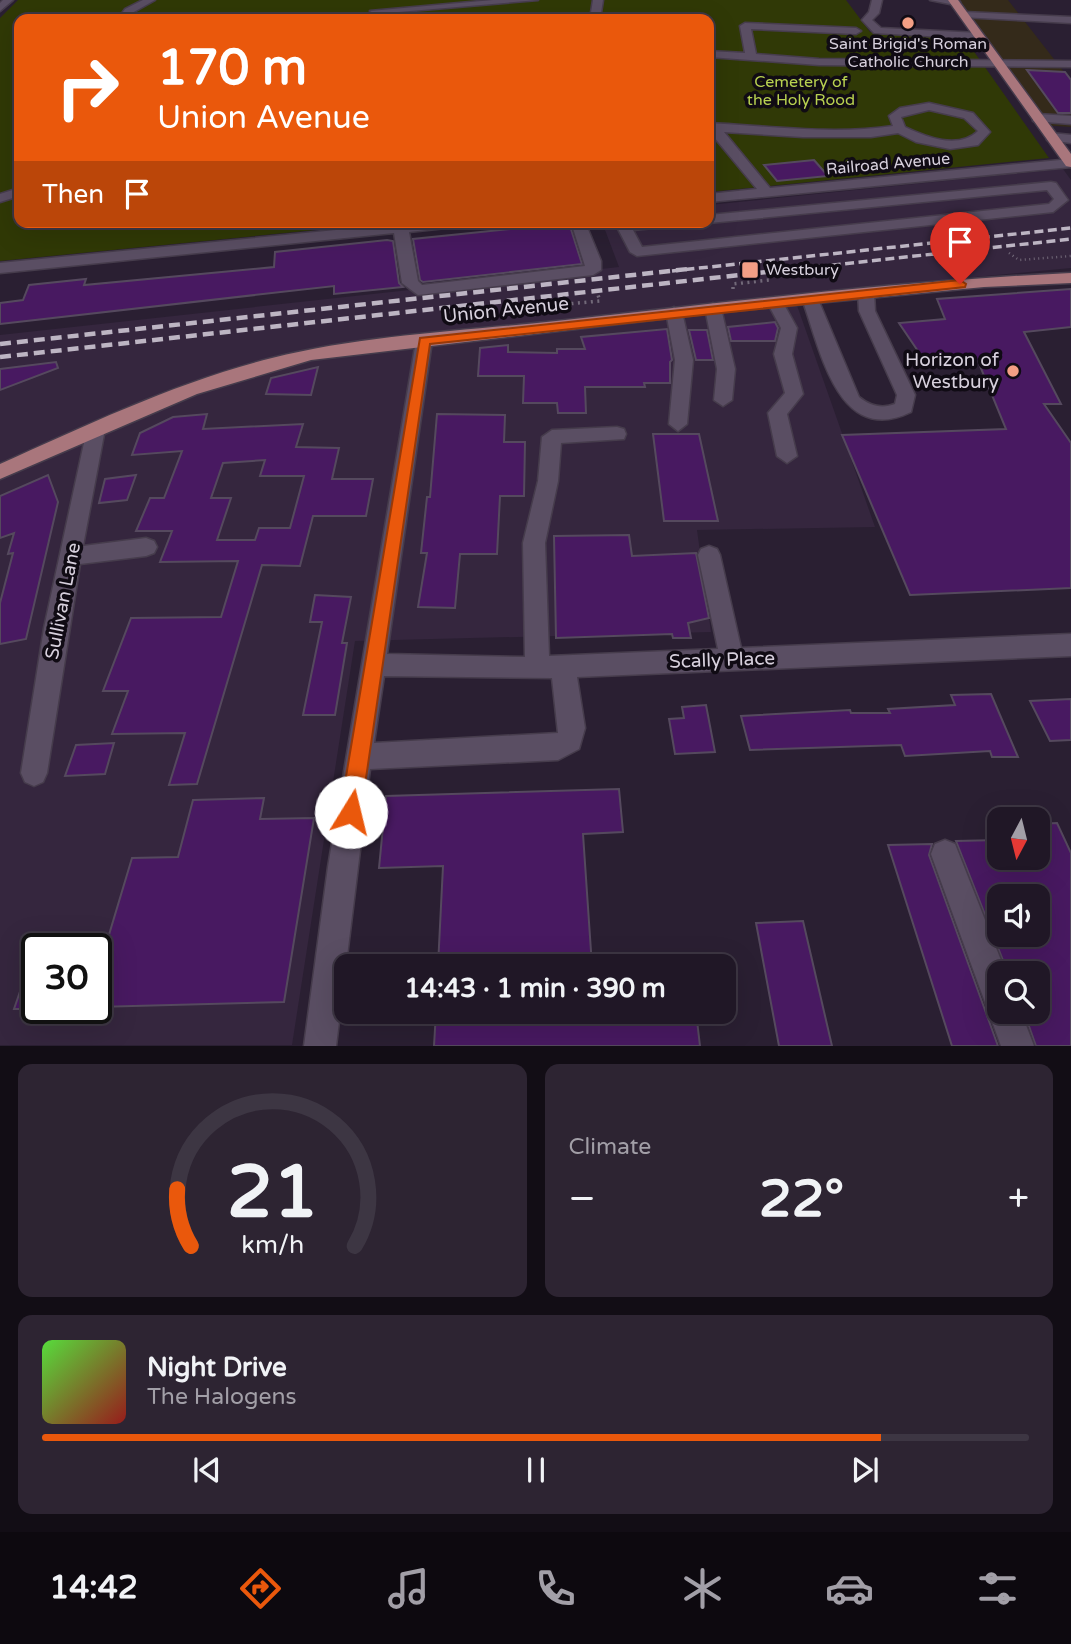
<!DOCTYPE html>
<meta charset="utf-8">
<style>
body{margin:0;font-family:"Varela Round",sans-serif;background:#2d2432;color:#f1f3f6;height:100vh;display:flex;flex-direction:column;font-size:26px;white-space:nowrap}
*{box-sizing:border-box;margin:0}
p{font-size:23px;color:#a29fa7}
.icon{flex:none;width:38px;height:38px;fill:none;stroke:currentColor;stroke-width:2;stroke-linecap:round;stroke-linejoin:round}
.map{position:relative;height:1046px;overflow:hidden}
.panel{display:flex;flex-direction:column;gap:18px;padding:18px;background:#120d15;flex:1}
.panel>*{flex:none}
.hud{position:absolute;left:14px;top:14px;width:700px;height:214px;border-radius:14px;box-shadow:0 7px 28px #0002,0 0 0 2px #3d3643;background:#ea580c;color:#fff;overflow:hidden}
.needle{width:46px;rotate:187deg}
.tools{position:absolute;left:987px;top:807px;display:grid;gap:14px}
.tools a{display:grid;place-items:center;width:63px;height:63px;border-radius:14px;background:#201726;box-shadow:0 7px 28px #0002,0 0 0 2px #3d3643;font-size:35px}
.speed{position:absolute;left:21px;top:933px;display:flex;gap:14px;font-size:35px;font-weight:700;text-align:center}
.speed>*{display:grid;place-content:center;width:91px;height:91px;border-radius:50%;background:#201726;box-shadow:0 7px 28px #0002,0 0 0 2px #3d3643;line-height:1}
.speed .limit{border:4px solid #111;border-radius:10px;background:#fff;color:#111}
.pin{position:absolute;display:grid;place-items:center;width:60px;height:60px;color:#fff;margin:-72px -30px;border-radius:50% 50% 50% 0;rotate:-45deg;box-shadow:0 0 7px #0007}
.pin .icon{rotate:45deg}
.me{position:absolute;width:77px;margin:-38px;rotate:9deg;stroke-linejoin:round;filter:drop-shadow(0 0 5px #0008)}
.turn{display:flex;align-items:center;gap:24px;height:147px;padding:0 28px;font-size:32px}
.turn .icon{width:91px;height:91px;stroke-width:2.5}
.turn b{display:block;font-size:49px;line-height:60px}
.then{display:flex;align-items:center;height:66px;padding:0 28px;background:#0003;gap:14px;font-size:26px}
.big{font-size:52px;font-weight:700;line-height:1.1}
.panel .widget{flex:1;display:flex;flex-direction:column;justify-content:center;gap:10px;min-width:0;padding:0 24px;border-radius:14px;background:#2d2432}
.panel .dial{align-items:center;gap:0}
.dial svg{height:182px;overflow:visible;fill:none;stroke:#3d3643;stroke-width:7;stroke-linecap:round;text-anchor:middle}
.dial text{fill:#f1f3f6;stroke:none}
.song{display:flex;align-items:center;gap:21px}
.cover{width:84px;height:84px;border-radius:10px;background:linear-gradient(135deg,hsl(110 70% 55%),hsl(0 70% 35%))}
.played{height:7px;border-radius:4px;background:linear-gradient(90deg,#ea580c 85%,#3d3643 85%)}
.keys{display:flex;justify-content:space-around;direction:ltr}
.heat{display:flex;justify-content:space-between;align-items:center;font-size:38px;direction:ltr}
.panel .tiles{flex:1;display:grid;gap:18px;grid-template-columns:1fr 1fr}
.widget:last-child{grid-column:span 2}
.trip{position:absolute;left:334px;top:954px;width:402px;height:70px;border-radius:14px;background:#201726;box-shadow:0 7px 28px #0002,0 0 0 2px #3d3643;font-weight:700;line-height:70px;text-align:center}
.menu{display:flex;height:112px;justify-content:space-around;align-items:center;background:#0d090f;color:#a29fa7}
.menu .icon{width:49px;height:49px}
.menu .active{color:#ea580c}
.menu b{font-size:32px;color:#f1f3f6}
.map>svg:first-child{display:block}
.commercial{fill:#342a1a}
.built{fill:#35263e;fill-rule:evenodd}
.green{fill:#303906}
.building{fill:#481961;stroke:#55495e;stroke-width:2;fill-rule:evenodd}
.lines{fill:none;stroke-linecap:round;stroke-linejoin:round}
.minor-casing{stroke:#463c4c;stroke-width:3}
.major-casing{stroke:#463c4c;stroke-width:3}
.path-far1{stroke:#726979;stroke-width:2.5;stroke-dasharray:1 3.5;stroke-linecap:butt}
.path{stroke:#726979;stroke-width:3.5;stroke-dasharray:2 4.5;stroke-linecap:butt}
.minor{fill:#5a4e63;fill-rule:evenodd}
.major{fill:#a9767c;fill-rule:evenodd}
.rail-far1{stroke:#bdb5c3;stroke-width:3.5;stroke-dasharray:9 4.5;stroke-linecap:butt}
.rail{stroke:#bdb5c3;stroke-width:4.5;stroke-dasharray:11 6;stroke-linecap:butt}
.route{fill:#ea580c;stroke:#983908;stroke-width:2}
.poi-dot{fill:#f39f85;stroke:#100b14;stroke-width:2.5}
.labels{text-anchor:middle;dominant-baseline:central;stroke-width:7;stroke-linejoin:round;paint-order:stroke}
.far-poi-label{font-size:16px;fill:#d7d0dd;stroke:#100b14}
.far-park-label{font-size:16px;fill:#b8d150;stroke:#100b14}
.far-street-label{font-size:16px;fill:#d7d0dd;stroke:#100b14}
.street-label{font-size:19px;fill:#d7d0dd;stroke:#100b14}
.poi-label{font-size:19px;fill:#d7d0dd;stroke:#100b14;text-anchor:end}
</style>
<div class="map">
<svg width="1071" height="1046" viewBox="0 0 1071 1046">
<rect width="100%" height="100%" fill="#2a1f32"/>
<path class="commercial" d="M953,0H1008L1071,81V127L1041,125Z"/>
<path class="built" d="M1063,169L1071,180V268L793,294L875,527L697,530L711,632L355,641L292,1045H0V335L619,267L602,222H709V205ZM37,948H96V1008H37Z"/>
<path class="green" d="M18,0H846L870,32L963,36L1049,158L709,192V19H19V222H398L0,261V18Z"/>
<path class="building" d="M1027,70L1065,72L1071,80V113H1058Z
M814,160L828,176L777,181L764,165Z
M569,223L582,264L423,282L420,280L413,239Z
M387,240L393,241L399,283L403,287L334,294V286L0,324V303L23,300L29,285L86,279L84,285L274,267L275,252Z
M1071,289V327L1024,332L1061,404H1044L1071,443V588L910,595L842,435L1006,429L978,361L947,363L944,357L924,360L899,323L945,319L937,299Z
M775,322L778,328L775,341H731L728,327Z
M667,329L672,360L670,362V383H644L645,387H585L586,413H558L557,403H523L524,376H478L480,348L508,345V352L557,353V349H585L581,337Z
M689,330H707L713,360H696Z
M56,362L58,368L0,390V369Z
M318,367L311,395L266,394L271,378Z
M207,414L203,429L303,424L296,447L339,448L332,479H373L366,516H313L300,566L262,565L197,784L169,785L185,733L112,734L128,691H103L131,618L221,617L238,561L160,562L172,531H136L150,498H164L182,451L132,455L140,433L173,417ZM265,460L260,476H304L290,528H259L255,540H217L231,498H211L223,463Z
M437,414L505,415L504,442H525L524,496H500L497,554H460L455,608L418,607L427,553H421L427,497H430Z
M653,434H699L718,521H664Z
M48,475L58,502L26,639L0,644V603L13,553L8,554L14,533L0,538V496Z
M136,475L127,500L99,503L105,479Z
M629,535L632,556L696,553L709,618L688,623L691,638H673L672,634L556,638L554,536Z
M315,595L351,597L342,643H347L335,715H303L322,622H310Z
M991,694L1018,757H992L990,751L905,756L901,745L750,750L741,716L850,710L851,713H890L888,709L955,705L951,695Z
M1071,699V740L1050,741L1030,701Z
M706,705L715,752L675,754L669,719L684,718L682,707Z
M114,743L105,774L65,776L76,745Z
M619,789L623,832L583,834L592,966H438L443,866L379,868L386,796Z
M264,798L260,819L314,818L284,1002L96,1007V939L108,938L132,858L178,857L193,800Z
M1057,823L1071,853V1046H1036L1024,1012H1038V973H1008L956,841L999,840V858H1038V824ZM999,896H1038V934H999Z
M932,844L929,855L998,1046H952L888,845Z
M803,921L832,1046H779L756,923Z
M34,951L37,952V1009H14Z
M436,1012H595V1014L696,1012L700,1046H434Z"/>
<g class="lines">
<g class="minor-casing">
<path id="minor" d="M3,0H13L0,11V3Z
M143,0H155L132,13L128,19H118L125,9Z
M493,0H538L375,14L370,11Z
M593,0H603L600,19H590Z
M872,0H882L879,13L872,20L881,28L979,33L984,36L979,39L874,33L862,20L869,12Z
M930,0H958L960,2L955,5Z
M964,12L1071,17V23L961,17Z
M745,23L856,28L861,31L856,34L751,29L756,54L819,59L1071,61V67L819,65L709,57V51L745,53L740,26Z
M929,103L973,113L990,132L978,145L950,149L916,142L898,133L871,137H803L724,132L770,188L1071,159V167L709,202V194L757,189L709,131V123C770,126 832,135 893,126L889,116L900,108ZM929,110L964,118L978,131C958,150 926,137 905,127L901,117Z
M1037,114L1071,116V124L1033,121V115Z
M1051,133L1071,135V143L1047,140V134Z
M1051,182L1056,183L1068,200L1053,212L637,256L630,252L617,227L629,222H682L675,226L633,230L642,247L1049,204L1054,199L1047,190L709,223L705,222H709V215Z
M19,188V196L0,202V194Z
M418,222H471L464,226L409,232L418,281L422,285L585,266L571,222H585L601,261V270L593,275L418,295L402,283L394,233L0,273V263Z
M866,288L874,293L875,311L915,395L911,412C837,448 820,347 802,299L810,294L818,299L859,397C870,406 882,409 895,404L897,395L859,311L858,293Z
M775,297L781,299L797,328L792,354L803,394L787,414L797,456L787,463L777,456L768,413L785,393L774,354L781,328L767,302Z
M713,303L721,308L735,369L732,400L723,406L714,400L717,369L705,308Z
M674,307L682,312L693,360L687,424L678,431L669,424L675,360L666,312Z
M424,336L432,341L387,654L525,657L523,543L538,481L542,437L552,430L617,427L624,429L626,434L624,439L561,443L558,481L545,543L549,656L718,649L698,555L701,549L709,546L717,549L720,555L741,648L1071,634V656L577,677L585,728L579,749L558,760L370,769L336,1046H304L328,867L416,341ZM384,676L552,678L558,733L374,743Z
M96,422L105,429L83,546L146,538L154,541L157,547L154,553L146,556L80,564L47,773L43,782L34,786L25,782L21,773L44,628L87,429Z
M945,840L955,844L1006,973H999V1012H1021L1034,1046H1001L931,854L935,844Z"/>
</g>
<g class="major-casing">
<path id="major" d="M948,0H958L1071,154V167L1066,166Z
M1071,273V283L984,287L713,313L311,360L197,394L0,479V464C89,424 177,382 272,358C363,335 462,331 556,321C727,302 899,281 1071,273Z"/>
</g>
<path class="path-far1" d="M1009,253L1019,260L1071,256"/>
<path class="path" d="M733,289V284L769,280L767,277
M556,309V305L600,301L598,295
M448,312L450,321"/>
<use href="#minor" class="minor"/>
<use href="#major" class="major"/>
<path class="rail-far1" d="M672,271L1071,228
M778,271L1071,239"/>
<path class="rail" d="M0,344L688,269
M0,357L794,269"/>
</g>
<path class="route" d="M960,280L966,284L965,287L430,344L361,812L358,819L351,822L343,819L340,812L420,338Z"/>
<g class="poi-dot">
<circle cx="908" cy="23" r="7"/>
<rect x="741" y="261" width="18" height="18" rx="3.5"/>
<circle cx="1013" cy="371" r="7"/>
</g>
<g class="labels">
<g class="far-poi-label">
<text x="908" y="44">Saint Brigid's Roman<tspan x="908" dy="18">Catholic Church</tspan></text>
<text x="766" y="270" text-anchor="start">Westbury</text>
</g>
<g class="far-park-label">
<text x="801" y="82">Cemetery of<tspan x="801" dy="18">the Holy Rood</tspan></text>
</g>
<g class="far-street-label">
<text transform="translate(888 164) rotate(-5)">Railroad Avenue</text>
</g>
<g class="street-label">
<text transform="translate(506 310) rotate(-6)">Union Avenue</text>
<text transform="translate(63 601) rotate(-79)">Sullivan Lane</text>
<text transform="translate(722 660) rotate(-2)">Scally Place</text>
</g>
<g class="poi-label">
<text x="999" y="360">Horizon of<tspan x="999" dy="22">Westbury</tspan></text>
</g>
</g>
</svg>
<div class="tools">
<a><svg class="needle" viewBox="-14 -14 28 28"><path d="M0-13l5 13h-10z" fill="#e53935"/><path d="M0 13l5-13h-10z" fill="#a29fa7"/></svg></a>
<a><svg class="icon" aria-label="sound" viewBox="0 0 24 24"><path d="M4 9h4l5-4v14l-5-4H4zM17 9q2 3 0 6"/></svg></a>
<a><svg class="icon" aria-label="search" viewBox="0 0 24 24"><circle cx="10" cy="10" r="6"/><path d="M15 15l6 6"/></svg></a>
</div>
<div class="speed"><div class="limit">30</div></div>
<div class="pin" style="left:960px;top:284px;background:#d93025"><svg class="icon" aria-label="arrive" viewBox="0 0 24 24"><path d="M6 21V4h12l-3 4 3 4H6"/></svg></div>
<svg class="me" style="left:351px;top:812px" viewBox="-20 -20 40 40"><circle r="19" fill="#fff"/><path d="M0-13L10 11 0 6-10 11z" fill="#ea580c"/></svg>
<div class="trip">14:43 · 1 min · 390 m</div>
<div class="hud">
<div class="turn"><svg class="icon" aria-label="right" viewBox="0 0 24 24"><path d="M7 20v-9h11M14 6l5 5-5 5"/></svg><div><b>170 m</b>Union Avenue</div></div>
<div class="then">Then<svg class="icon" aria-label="arrive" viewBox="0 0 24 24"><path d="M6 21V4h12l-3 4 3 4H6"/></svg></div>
</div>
</div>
<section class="panel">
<div class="tiles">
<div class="widget dial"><svg viewBox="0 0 100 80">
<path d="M14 69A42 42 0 1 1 86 69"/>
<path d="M14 69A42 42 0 0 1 8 44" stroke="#ea580c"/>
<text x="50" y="56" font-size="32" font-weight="700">21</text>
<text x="50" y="72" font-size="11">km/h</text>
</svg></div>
<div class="widget"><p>Climate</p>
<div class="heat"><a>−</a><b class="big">22°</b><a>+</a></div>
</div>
<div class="widget">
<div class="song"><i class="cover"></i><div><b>Night Drive</b><p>The Halogens</p></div></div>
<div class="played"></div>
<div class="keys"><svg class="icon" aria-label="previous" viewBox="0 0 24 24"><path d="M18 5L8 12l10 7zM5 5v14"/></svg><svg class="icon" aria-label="pause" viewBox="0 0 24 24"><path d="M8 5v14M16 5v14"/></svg><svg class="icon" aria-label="next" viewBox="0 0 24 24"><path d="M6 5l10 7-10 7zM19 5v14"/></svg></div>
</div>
</div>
</section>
<nav class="menu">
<b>14:42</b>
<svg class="icon active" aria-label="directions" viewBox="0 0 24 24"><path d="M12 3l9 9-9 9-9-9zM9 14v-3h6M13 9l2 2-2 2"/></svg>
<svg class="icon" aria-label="music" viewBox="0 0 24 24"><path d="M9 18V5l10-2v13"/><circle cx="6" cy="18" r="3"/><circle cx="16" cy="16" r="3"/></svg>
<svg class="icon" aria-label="phone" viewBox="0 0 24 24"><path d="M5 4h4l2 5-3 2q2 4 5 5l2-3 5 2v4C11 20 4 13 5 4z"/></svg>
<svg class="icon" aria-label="climate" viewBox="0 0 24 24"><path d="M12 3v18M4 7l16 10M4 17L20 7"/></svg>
<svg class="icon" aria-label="car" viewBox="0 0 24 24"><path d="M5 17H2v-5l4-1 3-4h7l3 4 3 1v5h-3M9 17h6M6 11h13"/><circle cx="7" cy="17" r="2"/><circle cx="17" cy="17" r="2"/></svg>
<svg class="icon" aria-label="filters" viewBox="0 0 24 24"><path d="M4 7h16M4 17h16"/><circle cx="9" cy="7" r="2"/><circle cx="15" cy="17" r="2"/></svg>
</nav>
